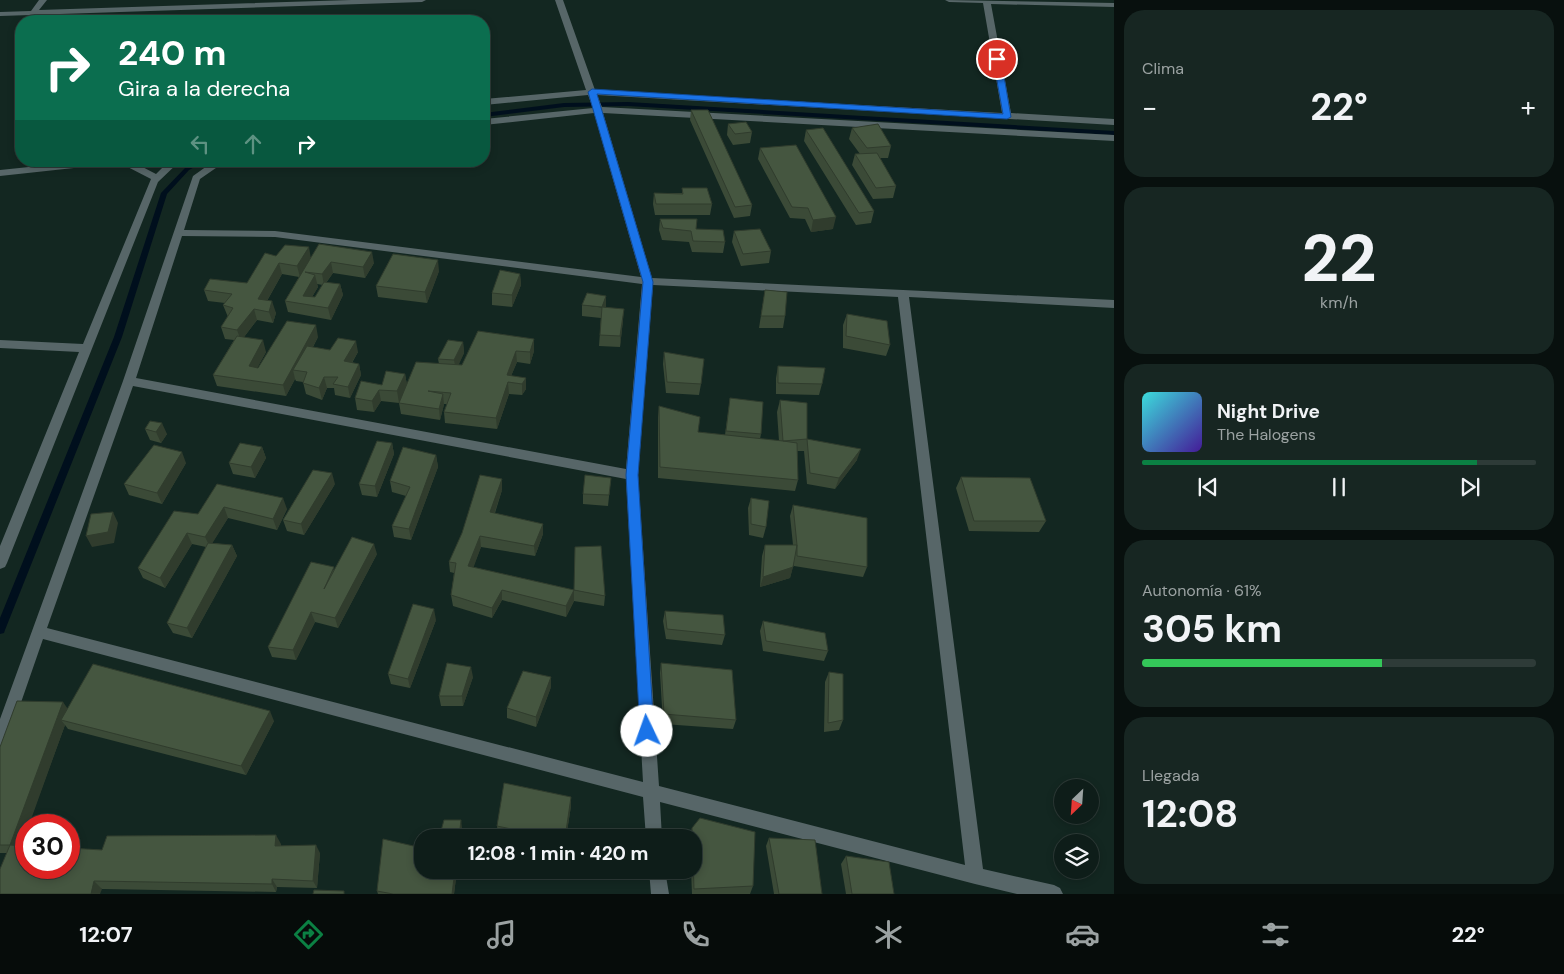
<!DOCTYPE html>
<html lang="es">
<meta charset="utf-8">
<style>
body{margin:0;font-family:"DM Sans",sans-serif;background:#172622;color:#f1f3f6;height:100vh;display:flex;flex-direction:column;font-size:19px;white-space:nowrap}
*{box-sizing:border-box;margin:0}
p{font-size:16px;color:#9ba2a2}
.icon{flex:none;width:28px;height:28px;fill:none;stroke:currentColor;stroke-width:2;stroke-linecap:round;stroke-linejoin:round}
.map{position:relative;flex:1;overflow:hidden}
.sheet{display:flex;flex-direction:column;gap:10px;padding:10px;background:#08100e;width:450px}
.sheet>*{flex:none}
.guide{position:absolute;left:15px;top:15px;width:475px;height:152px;border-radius:20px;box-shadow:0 2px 8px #0003,0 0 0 1px #2e3b38;background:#0b6e4f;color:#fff;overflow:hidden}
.needle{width:32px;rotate:205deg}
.fabs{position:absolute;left:1054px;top:779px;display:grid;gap:10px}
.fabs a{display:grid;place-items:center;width:45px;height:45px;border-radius:50%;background:#0e1d19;box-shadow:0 2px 8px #0003,0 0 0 1px #2e3b38;font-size:25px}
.speed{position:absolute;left:15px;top:814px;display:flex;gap:10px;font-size:25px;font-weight:700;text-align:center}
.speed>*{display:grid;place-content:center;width:65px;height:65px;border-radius:50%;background:#0e1d19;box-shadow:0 2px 8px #0003,0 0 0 1px #2e3b38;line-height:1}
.speed .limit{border:8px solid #d22;background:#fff;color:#111}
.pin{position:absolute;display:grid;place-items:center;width:42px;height:42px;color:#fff;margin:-21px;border:2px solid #fff;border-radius:50%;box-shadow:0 1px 5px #0007}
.me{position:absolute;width:55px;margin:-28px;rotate:357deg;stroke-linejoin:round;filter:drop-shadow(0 0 4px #0008)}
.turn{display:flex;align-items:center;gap:18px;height:105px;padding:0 20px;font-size:22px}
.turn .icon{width:65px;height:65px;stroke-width:2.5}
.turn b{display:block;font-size:35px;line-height:42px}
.lanes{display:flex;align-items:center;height:48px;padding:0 20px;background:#0003;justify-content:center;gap:25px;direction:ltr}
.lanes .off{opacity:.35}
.big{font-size:38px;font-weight:700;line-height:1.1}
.sheet .card{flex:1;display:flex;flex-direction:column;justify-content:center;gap:8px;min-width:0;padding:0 18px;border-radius:20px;background:#172622}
.sheet .dial{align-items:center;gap:0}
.dial b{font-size:65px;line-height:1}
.song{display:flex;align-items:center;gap:15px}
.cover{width:60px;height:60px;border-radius:8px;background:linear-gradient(135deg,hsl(180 70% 55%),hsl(260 70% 35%))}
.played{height:5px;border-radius:2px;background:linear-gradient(90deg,#0b8043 85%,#2e3b38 85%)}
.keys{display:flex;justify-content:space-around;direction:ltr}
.heat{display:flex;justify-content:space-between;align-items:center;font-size:28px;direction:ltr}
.charge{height:8px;border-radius:4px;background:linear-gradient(90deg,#34c759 61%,#2e3b38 0)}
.trip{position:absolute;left:414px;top:829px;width:288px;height:50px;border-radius:20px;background:#0e1d19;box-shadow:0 2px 8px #0003,0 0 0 1px #2e3b38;font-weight:700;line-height:50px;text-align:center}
.tab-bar{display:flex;height:80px;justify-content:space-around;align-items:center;background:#060c0a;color:#9ba2a2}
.tab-bar .icon{width:35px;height:35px}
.tab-bar .on{color:#0b8043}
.tab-bar b{font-size:22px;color:#f1f3f6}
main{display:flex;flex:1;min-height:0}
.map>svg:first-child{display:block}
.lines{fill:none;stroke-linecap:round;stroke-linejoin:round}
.stream{fill:#000f1d;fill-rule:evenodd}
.minor{fill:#576668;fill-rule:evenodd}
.wall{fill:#3b4a37;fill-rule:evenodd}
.shaded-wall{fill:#303c2d}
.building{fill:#455640;stroke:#303c2d}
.route{fill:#1a73e8;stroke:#114b97}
</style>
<main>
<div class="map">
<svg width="1114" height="894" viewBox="0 0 1114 894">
<rect width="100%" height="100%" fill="#132721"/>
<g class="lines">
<path class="stream" d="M628,102L1114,131V135L628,106L564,107L484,117V113L564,103Z
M197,161H206L189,170L167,194L122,337L5,630L4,633L0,634V618L114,337L161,193L185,168Z"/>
<path class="minor" d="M39,0H47L39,10L351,0H426L422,2L0,16V12L31,11Z
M555,0H563L595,90L1002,113L983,3L949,2L945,0L1114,3V7L991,4L1011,113L1114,119V125L597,95L602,107L1114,135V141L603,113L652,278L1114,300V308L909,297L983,869L1054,885L1060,888L1063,894H1017L975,884L660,802L662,838H646L643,797L43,639L8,740L5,745L0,747V719L123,381L193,176L214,161H226L200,179L184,230L275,231L641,277L594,113L484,125V119L593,108L588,95L484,105V99L586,90ZM182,236L275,237L642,284L626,469L136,378ZM653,285L898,297L965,865L659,786L638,475ZM133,386L626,479L643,782L47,628Z
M87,161H131L156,174L169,161H180L158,182L7,563L5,567L0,569V546L79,352L0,348V340L83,344L151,179L120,163L0,176V170Z
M649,870H665L669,894H651Z"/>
</g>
<path class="wall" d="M691,110L752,205L750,216L734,218L690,120Z
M728,124L752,132L750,143L733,145L727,135Z
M852,128L891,146L888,158H880L896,186L893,198L873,199L852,165L855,154H860L849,139Z
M806,130L874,211L871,223L856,225L804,141Z
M760,148L833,229L811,232L805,219L790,218L758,159Z
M682,188L712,204L710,215H655L653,204L654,193H682Z
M660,219L696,229L725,242L723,253L692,252L689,242L662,240L659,230Z
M734,231L771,251L769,263L741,266L732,242Z
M276,256L311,257L374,263L365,278L333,273L326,283L340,284L343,295L331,320L288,312L285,301L299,277L282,274L267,301L276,313L273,323L257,320L244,337L266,352L257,368H258L318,337L313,347L330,350L358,352L352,363L359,364L361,375L350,398L335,395L334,388H327L322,400L306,394L303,382L296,381L295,379L286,396L217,386L213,375L234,340L225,339L221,327L228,317L223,305L225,303L208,301L204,290L247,283ZM317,284L323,285L315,297H312L318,287Z
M439,271L427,303L378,297L376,286Z
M520,274L521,285L512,307L492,305V293Z
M765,290L785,316L783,328H759Z
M582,305L606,308L623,320L620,347L599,346L601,318L582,316Z
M847,314L890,345L886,356L843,348V325Z
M478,331L534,351L530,364L517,362L511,376L526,378V389L522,395L509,394L497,429L445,423L444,412L447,404H444L440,420L401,414L399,403L381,401L374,412L357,410L355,398L405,374L407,385L439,364L438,359L463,342L464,353L458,365H462Z
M664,352L701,384L699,395L666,393L663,364Z
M778,366L822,384L819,395L776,394V378Z
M730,398L761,434L760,439L779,441L777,412L780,400L807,439L857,460L835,489L807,484L804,451H797L798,480L795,491L658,478V417L659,406L698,432L725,435Z
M145,429L167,434L161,443L150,440Z
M392,443L394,454L377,497L362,495L359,484Z
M262,447L266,458L255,478L233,474L229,463Z
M436,455L438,467L411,540L394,537L392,526L406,496L392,492L390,481Z
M186,463L162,504L129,495L124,484Z
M961,477L1046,521L1039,532L969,531L956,488Z
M611,478L608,506L583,504V494Z
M217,484L287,509L277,530L228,518L212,543L232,545L237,556L192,638L173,633L167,623L206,547L192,544L165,588L143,578L138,568L198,514Z
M335,484L304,535L287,531L283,520Z
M502,490L495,513L543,524V534L535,556L481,547L473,567L574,590L605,596L604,606L574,601L566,617L502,600L492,618L453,606L451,595L454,573L450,572L449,562Z
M751,498L766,527L763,538L749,535L748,508Z
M793,505L867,567L863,577L794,566V562L790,578L760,587L762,556L765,545H793L790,516Z
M377,554L338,628L315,622L296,660L272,657L268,647L334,569Z
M665,611L725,635L722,645L666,639L663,621Z
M436,620L410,688L391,684L388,674Z
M763,621L828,651L824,661L763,651L760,631Z
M661,663L736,720L733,729L663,724L660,673Z
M829,672L843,720L839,730L824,732L825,682Z
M473,677L463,706H441L439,696Z
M551,687L536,727L507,718V708Z
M68,708L274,721L246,775L68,729L65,725L21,845L102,850L281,844V846L320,853L317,888L277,887L276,892L102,889L6,853H0V747Z
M571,797V806L566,838H513L498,835L497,826Z
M692,828L753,886L750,894H692L691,870H692V838H690V837Z
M769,838L822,894H774L766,846Z
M846,856L894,894H846L841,864Z
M422,870H457L454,894H378L377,891Z"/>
<path class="shaded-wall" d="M836,217L833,229L811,232L813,220Z
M309,247L311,259L300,277L297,266Z
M372,252L374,263L365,278L363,267Z
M438,260L439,271L427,303L425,292Z
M331,262L333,273L324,285L322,274Z
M279,263L282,274L261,311L258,299Z
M520,274L521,285L512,307V295Z
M315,275L318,287L307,305L303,296Z
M340,284L343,295L331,320L328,308Z
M606,296V307H602Z
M272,301L276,313L273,323L269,312Z
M254,309L257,320L241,341L237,330Z
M624,309L623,320L620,347V336Z
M316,325L318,337L300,371L293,370L295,379L286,396L283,385Z
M534,339V351L530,364V352Z
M263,340L266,352L252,377L249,366Z
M356,341L358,352L346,372L344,361Z
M463,342L464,353L456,371L454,360Z
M516,351L517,362L508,383L509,394L497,429L496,418L507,375Z
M359,364L361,375L350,398L348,387Z
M405,374L407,385L399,403L397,391Z
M324,377L327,388L322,400L319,388Z
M526,378V389L522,395V384Z
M379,390L381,401L374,412L372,401Z
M443,394L444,405L440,420L439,409Z
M162,423L167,434L161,443L156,432Z
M392,443L394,454L377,497L375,486Z
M262,447L266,458L255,478L251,467Z
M861,449L857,460L835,489L839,478Z
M182,452L186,463L162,504L157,493Z
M436,455L438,467L411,540L409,529Z
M332,473L335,484L304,535L301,524Z
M502,479V490L491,523L490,512Z
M283,498L287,509L277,530L273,519Z
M224,507L228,518L210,547L205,537Z
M113,512L118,523L114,543L92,547L86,536Z
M543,524V534L535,556L534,546Z
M187,533L192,544L165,588L160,578Z
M480,536L481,547L470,577L468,566Z
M374,544L377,554L338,628L335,618Z
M232,545L237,556L192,638L187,628Z
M793,567L790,578L760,587L763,577Z
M502,590V600L492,618V608Z
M574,590V601L566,617V606Z
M434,609L436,620L410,688L408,679Z
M311,612L315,622L296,660L293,650Z
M471,667L473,677L463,706L462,696Z
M551,677V687L536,727V717Z
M63,702L70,712L61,720L65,725L29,825H26V832L19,853L10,845Z
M270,711L274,721L246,775L241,766Z
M571,797V806L566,838H565Z
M461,820L462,828L461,838H459Z
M276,835L281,844L280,855L275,846Z
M316,845L320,853L317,888L313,881Z
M455,870H457L454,894H452Z
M272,879L277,887L276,892L272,884Z
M94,881L102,889L100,894H91Z"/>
<path class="building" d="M691,110H708L752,205L735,207Z
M746,122L752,132L735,134L728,124Z
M878,124L891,146L867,148L852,128Z
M823,128L874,211L859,213L806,130Z
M796,145L836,217L813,220L808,208L792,207L760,148Z
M877,153L896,186L876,188L855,154Z
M682,188H707L712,204H656L654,193L683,194Z
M660,219H697L696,229L723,230L725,242L693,241L691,231L663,228Z
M760,229L771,251L743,254L734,231Z
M319,244L372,252L363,267L331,262L322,274L305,272L315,275L303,296L315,297L324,282L340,284L328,308L285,301Z
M285,245L309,247L297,266L279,263L258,299L272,301L269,312L254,309L237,330L221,327L233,308L223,305L232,294L204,290L210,279L247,283L265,253L276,256Z
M393,254L438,260L425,292L376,286Z
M500,270L520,274L512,295L492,293Z
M765,290L787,292L785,316H761Z
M587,293L606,296L602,307L582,305Z
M602,307L624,309L620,336L600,335Z
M847,314L887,321L890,345L846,336Z
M287,321L316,325L283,385L213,375L237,336L263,340L249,366L258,368Z
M478,331L534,339L530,352L516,351L507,375L526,378L522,384L508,382L496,418L444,412L451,393L428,391L443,394L439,409L399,403L416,362L462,365Z
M338,338L356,341L344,361L359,364L348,387L333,384L338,377H324L319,388L303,383L307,372L293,370L307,346L330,350Z
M448,340L463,342L454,360L438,359Z
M664,352L704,359L701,384L667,382Z
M778,366L825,368L822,384L778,383Z
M386,371L405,374L397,391L379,390L372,401L355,398L361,381L382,385Z
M730,398L763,402L761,434L726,431Z
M780,400L807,403V439L783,441L797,443L798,480L660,467L659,406L700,417L698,432L783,441Z
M150,421L162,423L156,432L145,429Z
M807,439L861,449L839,478L810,473Z
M377,441L392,443L375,486L359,484Z
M240,443L262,447L251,467L229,463Z
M154,445L182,452L157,493L124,484Z
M403,447L436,455L409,529L392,526L410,487L390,481Z
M313,470L332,473L301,524L283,520Z
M480,475L502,479L490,512L543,524L534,546L480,536L468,566L574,590L566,606L502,590L492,608L451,595L456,563L449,562L462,533Z
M585,475L611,478L609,495L583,494Z
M961,477L1030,478L1046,521H974Z
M217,484L283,498L273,519L224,507L205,537L187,533L160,578L138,568L174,511L198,514Z
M751,498L769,501L766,527L751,524Z
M793,505L867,518V567L797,556V545L793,567L763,577L765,545H797Z
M113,512L108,532L86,536L91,514Z
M352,537L374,544L335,618L311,612L293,650L268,647L311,562L334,567L324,589Z
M208,543L232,545L187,628L167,623Z
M601,546L605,596L574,590L575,547Z
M413,604L434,609L408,679L388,674Z
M665,611L723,615L725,635L667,629Z
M763,621L825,633L828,651L766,641Z
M447,663L471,667L462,696H439Z
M661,663L732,670L736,720L664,714Z
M93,664L270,711L241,766L61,720Z
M523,671L551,677L536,717L507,708Z
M829,672L843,674V720L828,723Z
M17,701L63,702L10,845H0V747Z
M504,783L571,797L565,838H554L497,826Z
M700,818L755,832L753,886L694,889L692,828Z
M444,820H461L459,838H439Z
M276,835L275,846L316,845L313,881L272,879V884L94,881L91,894H0V869L10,845L26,846V868H69V848L102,850L107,836Z
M769,838L815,840L822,894H779Z
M383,839L422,848V870H455L452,894H393L377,891Z
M846,856L889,862L894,894H852Z
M314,890L344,891V894H313Z"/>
<path class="route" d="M997,57L1001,59L1011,117L1007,119L597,94L653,282L638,475L654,731L652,736L647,738L642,736L640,731L626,475L643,282L588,92L592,89L1003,114L993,59Z"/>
</svg>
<div class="fabs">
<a><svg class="needle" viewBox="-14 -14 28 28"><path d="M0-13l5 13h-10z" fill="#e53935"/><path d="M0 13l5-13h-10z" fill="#9ba2a2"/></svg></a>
<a><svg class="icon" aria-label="layers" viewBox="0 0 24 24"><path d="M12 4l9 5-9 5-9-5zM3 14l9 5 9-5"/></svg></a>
</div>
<div class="speed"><div class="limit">30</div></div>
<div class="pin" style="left:997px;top:59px;background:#d93025"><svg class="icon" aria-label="arrive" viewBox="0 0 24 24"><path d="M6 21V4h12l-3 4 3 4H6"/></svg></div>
<svg class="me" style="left:647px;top:731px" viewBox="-20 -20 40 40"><circle r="19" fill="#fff"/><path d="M0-13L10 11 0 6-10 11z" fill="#1a73e8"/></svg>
<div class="trip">12:08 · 1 min · 420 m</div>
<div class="guide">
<div class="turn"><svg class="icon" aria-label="right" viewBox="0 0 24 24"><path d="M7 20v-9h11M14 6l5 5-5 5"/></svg><div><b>240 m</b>Gira a la derecha</div></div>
<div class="lanes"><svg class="icon off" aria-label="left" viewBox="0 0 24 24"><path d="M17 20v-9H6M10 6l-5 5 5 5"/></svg><svg class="icon off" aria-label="ahead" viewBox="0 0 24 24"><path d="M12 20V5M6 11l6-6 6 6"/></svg><svg class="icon" aria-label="right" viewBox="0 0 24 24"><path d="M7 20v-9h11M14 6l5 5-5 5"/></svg></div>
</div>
</div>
<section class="sheet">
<div class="card"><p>Clima</p>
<div class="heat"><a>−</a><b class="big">22°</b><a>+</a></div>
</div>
<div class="card dial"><b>22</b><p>km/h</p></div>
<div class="card">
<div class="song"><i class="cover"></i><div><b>Night Drive</b><p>The Halogens</p></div></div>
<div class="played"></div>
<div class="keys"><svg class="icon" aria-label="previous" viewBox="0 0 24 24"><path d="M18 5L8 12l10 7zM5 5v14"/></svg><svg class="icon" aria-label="pause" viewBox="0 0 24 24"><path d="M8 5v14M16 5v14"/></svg><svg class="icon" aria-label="next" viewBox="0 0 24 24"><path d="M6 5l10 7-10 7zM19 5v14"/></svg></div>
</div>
<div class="card"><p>Autonomía · 61%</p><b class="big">305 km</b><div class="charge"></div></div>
<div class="card"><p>Llegada</p><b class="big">12:08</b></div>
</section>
</main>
<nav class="tab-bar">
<b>12:07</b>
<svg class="icon on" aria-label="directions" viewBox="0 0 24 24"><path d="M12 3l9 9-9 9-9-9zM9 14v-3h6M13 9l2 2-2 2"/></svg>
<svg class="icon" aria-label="music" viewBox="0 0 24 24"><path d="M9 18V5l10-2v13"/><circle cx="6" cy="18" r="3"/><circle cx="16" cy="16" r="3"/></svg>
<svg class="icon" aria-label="phone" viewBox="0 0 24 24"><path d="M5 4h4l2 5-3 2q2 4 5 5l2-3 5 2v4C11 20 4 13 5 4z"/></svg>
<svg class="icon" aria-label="climate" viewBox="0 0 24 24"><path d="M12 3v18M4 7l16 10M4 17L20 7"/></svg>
<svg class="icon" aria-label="car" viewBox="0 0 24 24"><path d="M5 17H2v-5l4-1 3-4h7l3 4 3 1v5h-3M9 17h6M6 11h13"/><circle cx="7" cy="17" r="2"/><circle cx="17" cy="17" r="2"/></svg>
<svg class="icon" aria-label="filters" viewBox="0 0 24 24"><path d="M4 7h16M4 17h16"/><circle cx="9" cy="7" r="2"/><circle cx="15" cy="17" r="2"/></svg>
<b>22°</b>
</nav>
